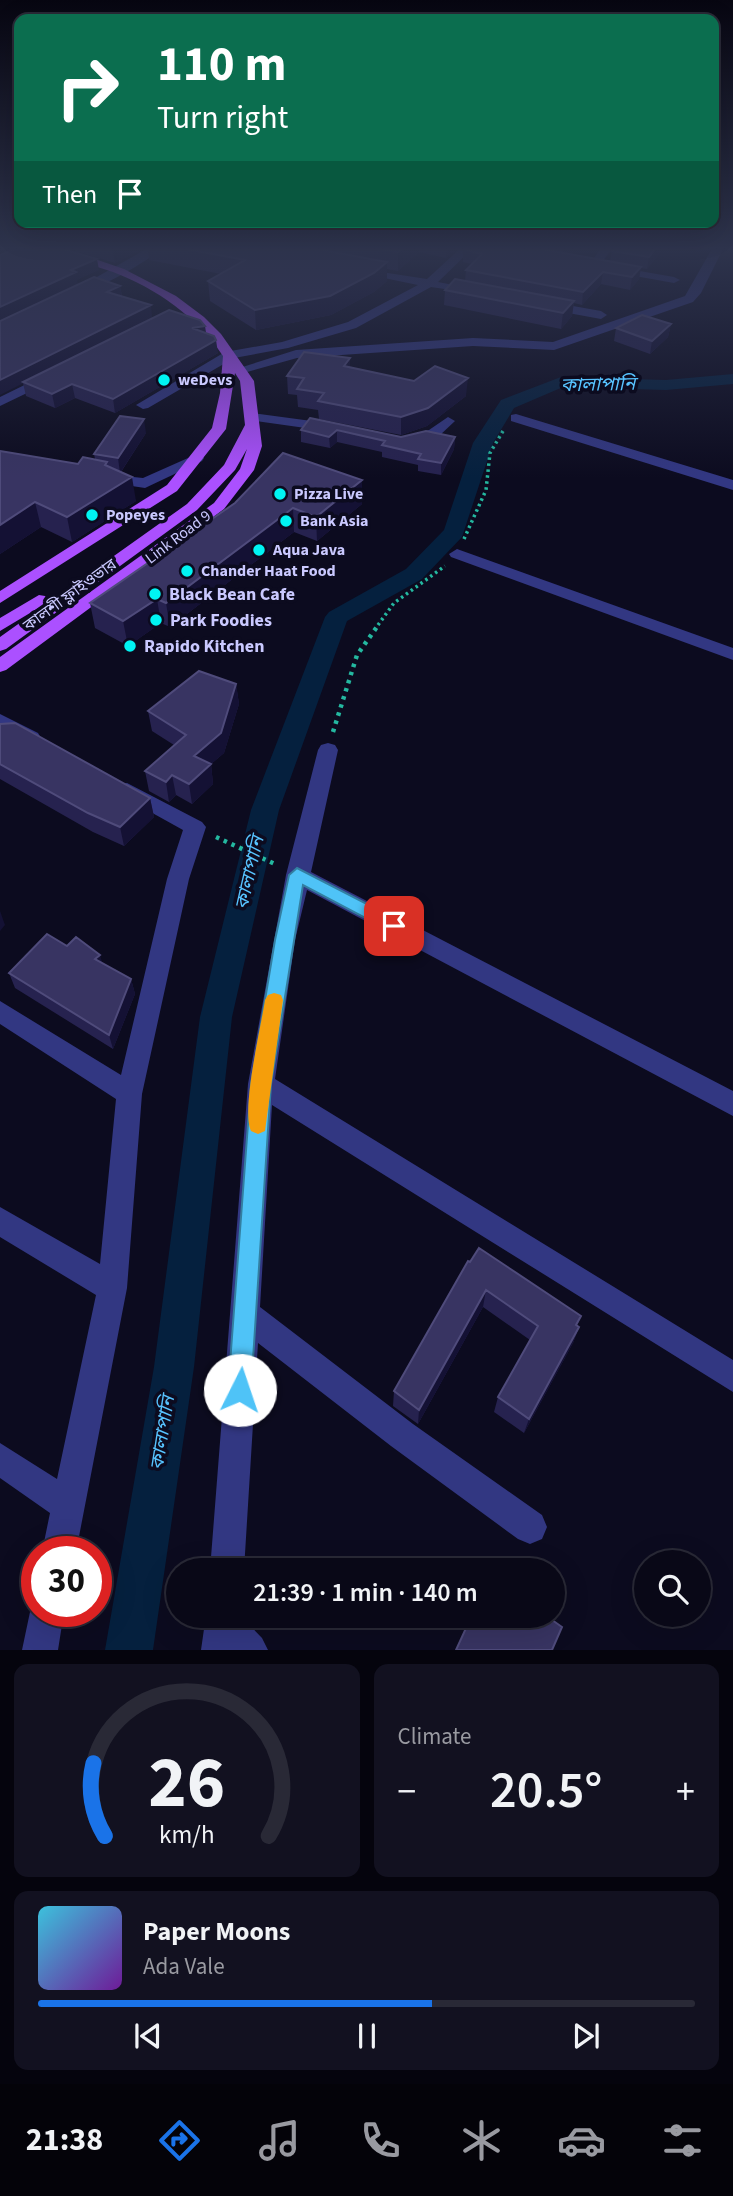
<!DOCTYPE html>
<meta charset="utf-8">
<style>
body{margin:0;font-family:"Source Sans 3","Noto Sans Bengali",sans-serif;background:#121120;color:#f1f3f6;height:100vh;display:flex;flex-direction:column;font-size:26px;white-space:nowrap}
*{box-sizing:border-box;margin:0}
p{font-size:23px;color:#999aa1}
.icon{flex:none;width:38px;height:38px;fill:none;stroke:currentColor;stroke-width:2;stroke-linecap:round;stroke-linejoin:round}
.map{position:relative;height:1650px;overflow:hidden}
.panel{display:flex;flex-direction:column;gap:14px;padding:14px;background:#05040d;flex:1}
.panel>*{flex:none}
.banner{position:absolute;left:14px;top:14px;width:705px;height:214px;border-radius:14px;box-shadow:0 7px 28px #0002,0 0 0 2px #292936;background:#0b6e4f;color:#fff;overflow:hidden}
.tools{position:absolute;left:634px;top:1550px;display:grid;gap:14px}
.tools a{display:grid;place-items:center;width:77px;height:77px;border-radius:50%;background:#090817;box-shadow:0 7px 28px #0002,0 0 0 2px #292936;font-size:35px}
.speed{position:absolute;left:21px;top:1536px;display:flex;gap:14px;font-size:35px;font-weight:700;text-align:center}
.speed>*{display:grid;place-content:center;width:91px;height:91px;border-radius:50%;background:#090817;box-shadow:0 7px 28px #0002,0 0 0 2px #292936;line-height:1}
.speed .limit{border:10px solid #d22;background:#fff;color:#111}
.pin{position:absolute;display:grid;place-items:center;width:60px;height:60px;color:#fff;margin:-30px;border-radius:14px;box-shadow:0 4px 10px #0006}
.me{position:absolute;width:77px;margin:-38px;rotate:4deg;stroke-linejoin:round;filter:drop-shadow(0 0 5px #0008)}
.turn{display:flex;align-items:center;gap:24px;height:147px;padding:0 28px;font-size:32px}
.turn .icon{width:91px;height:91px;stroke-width:2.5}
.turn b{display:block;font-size:49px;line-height:60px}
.then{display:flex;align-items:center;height:66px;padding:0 28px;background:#0003;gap:14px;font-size:26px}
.big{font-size:52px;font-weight:600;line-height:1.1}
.panel .widget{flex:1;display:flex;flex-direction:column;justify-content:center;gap:10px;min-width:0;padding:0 24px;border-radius:14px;background:#121120}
.panel .dial{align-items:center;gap:0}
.dial svg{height:182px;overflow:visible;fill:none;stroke:#292936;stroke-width:7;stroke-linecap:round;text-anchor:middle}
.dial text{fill:#f1f3f6;stroke:none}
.song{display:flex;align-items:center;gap:21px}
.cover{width:84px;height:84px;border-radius:10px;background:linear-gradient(135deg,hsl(190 70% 55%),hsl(280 70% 35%))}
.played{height:7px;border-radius:4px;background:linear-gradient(90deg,#1a73e8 60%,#292936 60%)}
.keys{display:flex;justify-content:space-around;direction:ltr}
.heat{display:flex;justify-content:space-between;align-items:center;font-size:38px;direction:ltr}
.panel .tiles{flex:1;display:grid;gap:14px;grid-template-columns:1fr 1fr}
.widget:last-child{grid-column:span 2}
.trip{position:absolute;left:166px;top:1558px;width:399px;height:70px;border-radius:35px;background:#090817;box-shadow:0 7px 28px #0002,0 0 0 2px #292936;font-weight:600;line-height:70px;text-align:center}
.tab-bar{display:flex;height:112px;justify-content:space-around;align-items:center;background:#040309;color:#999aa1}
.tab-bar .icon{width:49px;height:49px}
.tab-bar .selected{color:#1a73e8}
.tab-bar b{font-size:32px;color:#f1f3f6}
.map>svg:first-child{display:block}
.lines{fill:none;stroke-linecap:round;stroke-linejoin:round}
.canal{fill:#05203e;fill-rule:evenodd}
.path-far1{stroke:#24b8a0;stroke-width:3.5;stroke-dasharray:2.5 3.5;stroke-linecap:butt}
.path{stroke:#24b8a0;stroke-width:4.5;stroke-dasharray:3.5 5;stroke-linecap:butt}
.minor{fill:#323782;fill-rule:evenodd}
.major{fill:#ab50ff;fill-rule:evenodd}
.wall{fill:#26224f}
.shaded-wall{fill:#141134}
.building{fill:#383462;stroke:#4f4b7b;stroke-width:2}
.route{fill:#4fc3f7;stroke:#337fa1;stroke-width:2}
.slow{fill:#f59e0b}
.poi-dot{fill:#00f4f3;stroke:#0c0b1f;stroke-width:2.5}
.labels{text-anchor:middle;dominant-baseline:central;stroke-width:7;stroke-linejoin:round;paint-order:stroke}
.far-poi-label{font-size:16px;font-weight:bold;fill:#cac9ff;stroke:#0c0b1f;text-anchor:start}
.far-street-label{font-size:16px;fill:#cac9ff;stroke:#0c0b1f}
.poi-label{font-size:18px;font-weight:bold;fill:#cac9ff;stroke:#0c0b1f;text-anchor:start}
.water-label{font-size:19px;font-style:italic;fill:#57c3ff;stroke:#0c0b1f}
</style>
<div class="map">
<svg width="733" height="1650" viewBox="0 0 733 1650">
<rect width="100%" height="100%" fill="#0c0b1f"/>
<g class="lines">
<path class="canal" d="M733,374V384L666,390L563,387L514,408L493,443L462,537L422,579L347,621L279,810L232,1017L194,1367L153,1650H105L154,1367L200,1017L251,810L325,617L329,612L406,569L444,530L473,443L501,400L561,377L666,380Z"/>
<path class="path-far1" d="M464,539L486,490L490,453L503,431
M378,625L394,603L445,566"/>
<path class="path" d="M333,732L357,655L379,624
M216,837L277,865"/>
<path class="minor" d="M150,247H164C151,259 84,300 72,291Z
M462,247H474L438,282L479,290V294L431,287L356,328L288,348L234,358L148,408L143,409L136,405L225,352L282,342L348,322L418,285L355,272V268L427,279Z
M602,247H613L598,268H590L588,266Z
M713,247H724L701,293L693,302L554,350L473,346L297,358L240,374L233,370L296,350L473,338L553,342L685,296Z
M611,266L674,277L680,280L674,283L607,271L605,269Z
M545,301L601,311L607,315L601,319L541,308L539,305Z
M49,373L54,374V380L0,406V397Z
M253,413L334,424L341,428L334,432L248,420L246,417Z
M516,414L733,480V490L511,421V415Z
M448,417L455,421L439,436L406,445L399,441L401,438L429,430Z
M197,454L202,455L204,458L202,461L145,488L105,482L98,478L105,474L143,478Z
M457,549L733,648V660L451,557L449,554Z
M0,714L38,733L41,738L38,743H24L0,729Z
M328,743L335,745L338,750L311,872L733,1091V1116L307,890L295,940L275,1079L733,1360V1392L272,1105L260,1307L413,1424L542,1515L547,1527L542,1539L530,1544L518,1539L391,1446L258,1343L244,1570H210L248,1084L286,875L318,750L321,745Z
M127,783L202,822L206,827L189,879L142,1094L127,1288L76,1552H42L50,1513L0,1478V1443L57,1479L96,1295L0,1237V1207L100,1264L116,1099L0,1024V1001L121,1075L167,879L183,830L120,795L117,790L120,785Z
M37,1599V1612H64L58,1650H22L30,1612Z
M206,1615H240L262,1638L268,1650H201Z"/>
<path class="major" d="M42,247H60L124,269L176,296L204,317L221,334L254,381L262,446L254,470L224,509L6,670L0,672V657L214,503L240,469L247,449L235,470L197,510L6,649L0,651V637L187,504L224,465L245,425L240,381L235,373L226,429L177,491L0,603V591L167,485L212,428L220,393L223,356C198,318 156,288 113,272C91,264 61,260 42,247Z
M39,595L45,596L48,600L45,604L0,631V618Z"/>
</g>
<path class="wall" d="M66,248H144L115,263Z
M148,248H458L446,258L419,252L398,271L387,269V281L374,292L331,315L256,330L210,301L208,281L221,274L149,260Z
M465,248H566L562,252L610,261L612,251L664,248L647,269L641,268L639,279L630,290L601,284L582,305L574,303L572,316L561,329L444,305L445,290L465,281L466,270L472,264L463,262V249Z
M120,286L122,296L152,318L93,347L206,333L218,353L115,413L75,398L55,408L26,396L23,383Z
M671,324L668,337L650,354L614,341L616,328Z
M350,358V368L466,396L427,426L401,435L319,419L318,410L298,407L297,395L288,394L287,376Z
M310,418L401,437H455L454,449L441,475L418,471V465L382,457V452L337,442L330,448L301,442V430Z
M146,433L121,472L136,501L72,542L41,527L0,554V451L78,464L95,459L94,454Z
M362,480V504L317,541L294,532L170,627L161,623L128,646L95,628L90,603L235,503Z
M236,684L239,704L224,753L211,764L213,784L192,804L176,795L169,802L149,791L145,771L174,745L152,731L148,711Z
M0,724L150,798L154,817L124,846L93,832L0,779Z
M67,946L102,963L131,979L135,994L113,1049L15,988L9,973Z
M468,1261L581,1316L577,1326L579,1327L573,1343L524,1433L494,1412L498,1397L530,1340L483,1307L418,1424L393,1406L394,1391Z"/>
<path class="shaded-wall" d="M112,248H144L115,263Z
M404,248H419V252L398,271V252Z
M447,248H458L446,258Z
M656,248H664L647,269L649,257Z
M97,259L99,270L77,280L78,284L0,320V307L71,270Z
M387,262V281L374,292L331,315L256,330L255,310Z
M641,267L639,279L630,290L632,277Z
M603,272L601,284L582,305L583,292Z
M120,286L122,298L107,292Z
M574,301L572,316L561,329L563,313Z
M151,305L152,318L0,395V380Z
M671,324L668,337L650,354L652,341Z
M205,326L207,339L192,328Z
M216,340L218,353L115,413L113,399Z
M350,358V376L344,366Z
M468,378L466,396L427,426L401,435V417Z
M72,384L75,398L55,408L52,394Z
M144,419L146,433L120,473L118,458Z
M337,430V442L330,448L329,437Z
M455,437L454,449L441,475V463Z
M132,477L136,501L72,542L67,517Z
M362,480V504L317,541L316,517Z
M35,502L41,527L0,554V525Z
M293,508L294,532L170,627L166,603Z
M157,599L161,623L128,646L123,621Z
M236,684L239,704L224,753L211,764L213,784L192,804L189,784L194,756Z
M172,775L176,795L169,802L166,782Z
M150,798L154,817L124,846L120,827Z
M0,911L5,925L0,931Z
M100,955L104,969L95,959Z
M131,979L135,994L113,1049L109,1035Z
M486,1290L483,1307L418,1424L419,1410Z
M579,1327L573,1343L524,1433L529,1419Z"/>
<path class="building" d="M18,248H60L97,259L71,270L76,272L0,307V255Z
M181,248H311L387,262L374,273L330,296L255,310L208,281L245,260Z
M373,248H404L398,252Z
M465,248H536L641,267L632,277L603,272L583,292L466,270L482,254L463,249Z
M615,248H656L649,257L612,251Z
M94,277L120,286L107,292L151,305L0,380V321Z
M455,279L574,301L563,313L445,290Z
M169,310L200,320L205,326L192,328L214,336L216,340L113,399L72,384L52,394L23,382Z
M642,315L671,324L652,341L616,328Z
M304,352L350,358L344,366L414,381L435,366L468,378L428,408L401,417L318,401L324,393L297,389L304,378L287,376Z
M120,416L144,419L118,458L94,454Z
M310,418L401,437L426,431L455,437L441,463L418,459L421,454L382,445L385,441L337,430L329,437L301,430Z
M0,451L78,464L83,457L107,462L105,465L132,477L67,517L35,502L0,525Z
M283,453L362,480L316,517L293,508L166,603L157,599L123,621L90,603L235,503Z
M199,671L236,684L221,733L194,756L211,764L189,784L172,775L166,782L145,771L186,735L148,711Z
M15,723L150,798L120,827L88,813L0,764V724Z
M47,934L67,946L76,937L100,955L95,959L131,979L109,1035L9,973Z
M479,1248L581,1316L576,1325L579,1327L529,1419L498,1397L538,1326L486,1290L419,1410L394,1391L468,1261L470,1262Z
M472,1615H545L562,1627L552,1650H456Z"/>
<linearGradient id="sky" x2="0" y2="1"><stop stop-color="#070611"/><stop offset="0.52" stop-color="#2e344d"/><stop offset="1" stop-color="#2e344d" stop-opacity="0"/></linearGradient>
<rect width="733" height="478" fill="url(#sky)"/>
<path class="route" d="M297,868L400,921L403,926L400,930H388L303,885L271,1084L251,1390L248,1399L240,1402L231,1399L228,1390L251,1084L275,940L289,875Z"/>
<path class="slow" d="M274,993L281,995L283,1000L265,1131L258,1134L251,1131C241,1110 261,1027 265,1000L268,995Z"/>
<g class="poi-dot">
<circle cx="164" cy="380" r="7"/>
<circle cx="280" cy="494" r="7"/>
<circle cx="92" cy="515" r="7"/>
<circle cx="286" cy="521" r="7"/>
<circle cx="259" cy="550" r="7"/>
<circle cx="187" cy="571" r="7"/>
<circle cx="155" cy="594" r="7"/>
<circle cx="156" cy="620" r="7"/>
<circle cx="130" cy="646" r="7"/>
</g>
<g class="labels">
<g class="far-poi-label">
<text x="178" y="380">weDevs</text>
<text x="294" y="494">Pizza Live</text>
<text x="106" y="515">Popeyes</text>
<text x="300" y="521">Bank Asia</text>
<text x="273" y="550">Aqua Java</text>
<text x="201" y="571">Chander Haat Food</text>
</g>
<g class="far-street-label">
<text transform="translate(178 537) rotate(-37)">Link Road 9</text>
<text transform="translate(70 595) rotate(-36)">কালশী ফ্লাইওভার</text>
</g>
<g class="poi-label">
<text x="169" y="594">Black Bean Cafe</text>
<text x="170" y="620">Park Foodies</text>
<text x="144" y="646">Rapido Kitchen</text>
</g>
<g class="water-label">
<text transform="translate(598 385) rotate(-1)">কালাপানি</text>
<text transform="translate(250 873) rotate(-77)">কালাপানি</text>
<text transform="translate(163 1433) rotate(-81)">কালাপানি</text>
</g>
</g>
</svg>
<div class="tools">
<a><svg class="icon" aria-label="search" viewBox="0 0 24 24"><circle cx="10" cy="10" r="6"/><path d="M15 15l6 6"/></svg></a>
</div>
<div class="speed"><div class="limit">30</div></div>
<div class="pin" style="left:394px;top:926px;background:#d93025"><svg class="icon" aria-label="arrive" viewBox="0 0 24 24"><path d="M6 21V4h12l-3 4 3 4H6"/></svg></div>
<svg class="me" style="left:240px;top:1390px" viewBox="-20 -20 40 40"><circle r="19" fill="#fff"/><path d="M0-13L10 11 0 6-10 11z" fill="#4fc3f7"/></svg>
<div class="trip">21:39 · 1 min · 140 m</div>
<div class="banner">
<div class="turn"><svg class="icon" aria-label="right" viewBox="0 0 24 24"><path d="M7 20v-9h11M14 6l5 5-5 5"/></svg><div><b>110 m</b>Turn right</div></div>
<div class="then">Then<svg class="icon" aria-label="arrive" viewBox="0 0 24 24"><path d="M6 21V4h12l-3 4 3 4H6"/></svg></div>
</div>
</div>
<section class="panel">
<div class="tiles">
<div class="widget dial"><svg viewBox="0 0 100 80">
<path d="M14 69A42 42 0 1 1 86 69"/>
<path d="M14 69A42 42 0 0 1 9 37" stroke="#1a73e8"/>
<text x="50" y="56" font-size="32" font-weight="700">26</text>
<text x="50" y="72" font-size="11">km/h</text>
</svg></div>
<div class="widget"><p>Climate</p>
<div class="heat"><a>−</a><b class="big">20.5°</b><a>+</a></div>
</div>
<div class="widget">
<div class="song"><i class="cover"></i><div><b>Paper Moons</b><p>Ada Vale</p></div></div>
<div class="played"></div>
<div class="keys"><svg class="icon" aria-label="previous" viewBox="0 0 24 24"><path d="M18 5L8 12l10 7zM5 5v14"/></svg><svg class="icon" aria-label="pause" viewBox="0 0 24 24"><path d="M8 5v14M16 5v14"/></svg><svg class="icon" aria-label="next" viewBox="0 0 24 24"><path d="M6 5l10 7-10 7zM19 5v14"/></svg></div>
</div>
</div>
</section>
<nav class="tab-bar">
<b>21:38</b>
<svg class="icon selected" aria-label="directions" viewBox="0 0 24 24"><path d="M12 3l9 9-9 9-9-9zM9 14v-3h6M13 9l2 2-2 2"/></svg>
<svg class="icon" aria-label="music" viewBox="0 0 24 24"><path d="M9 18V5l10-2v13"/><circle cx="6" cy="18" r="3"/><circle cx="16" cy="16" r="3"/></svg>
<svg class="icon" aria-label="phone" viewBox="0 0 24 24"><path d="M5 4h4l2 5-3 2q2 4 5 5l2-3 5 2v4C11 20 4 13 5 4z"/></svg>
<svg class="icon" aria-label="climate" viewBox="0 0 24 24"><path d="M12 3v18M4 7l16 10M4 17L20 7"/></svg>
<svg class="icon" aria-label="car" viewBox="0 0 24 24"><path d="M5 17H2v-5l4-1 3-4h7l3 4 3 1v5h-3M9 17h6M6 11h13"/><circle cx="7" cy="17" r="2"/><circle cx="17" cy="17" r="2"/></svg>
<svg class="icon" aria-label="filters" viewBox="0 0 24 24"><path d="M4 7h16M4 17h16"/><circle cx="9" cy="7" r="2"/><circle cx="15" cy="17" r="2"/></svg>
</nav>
